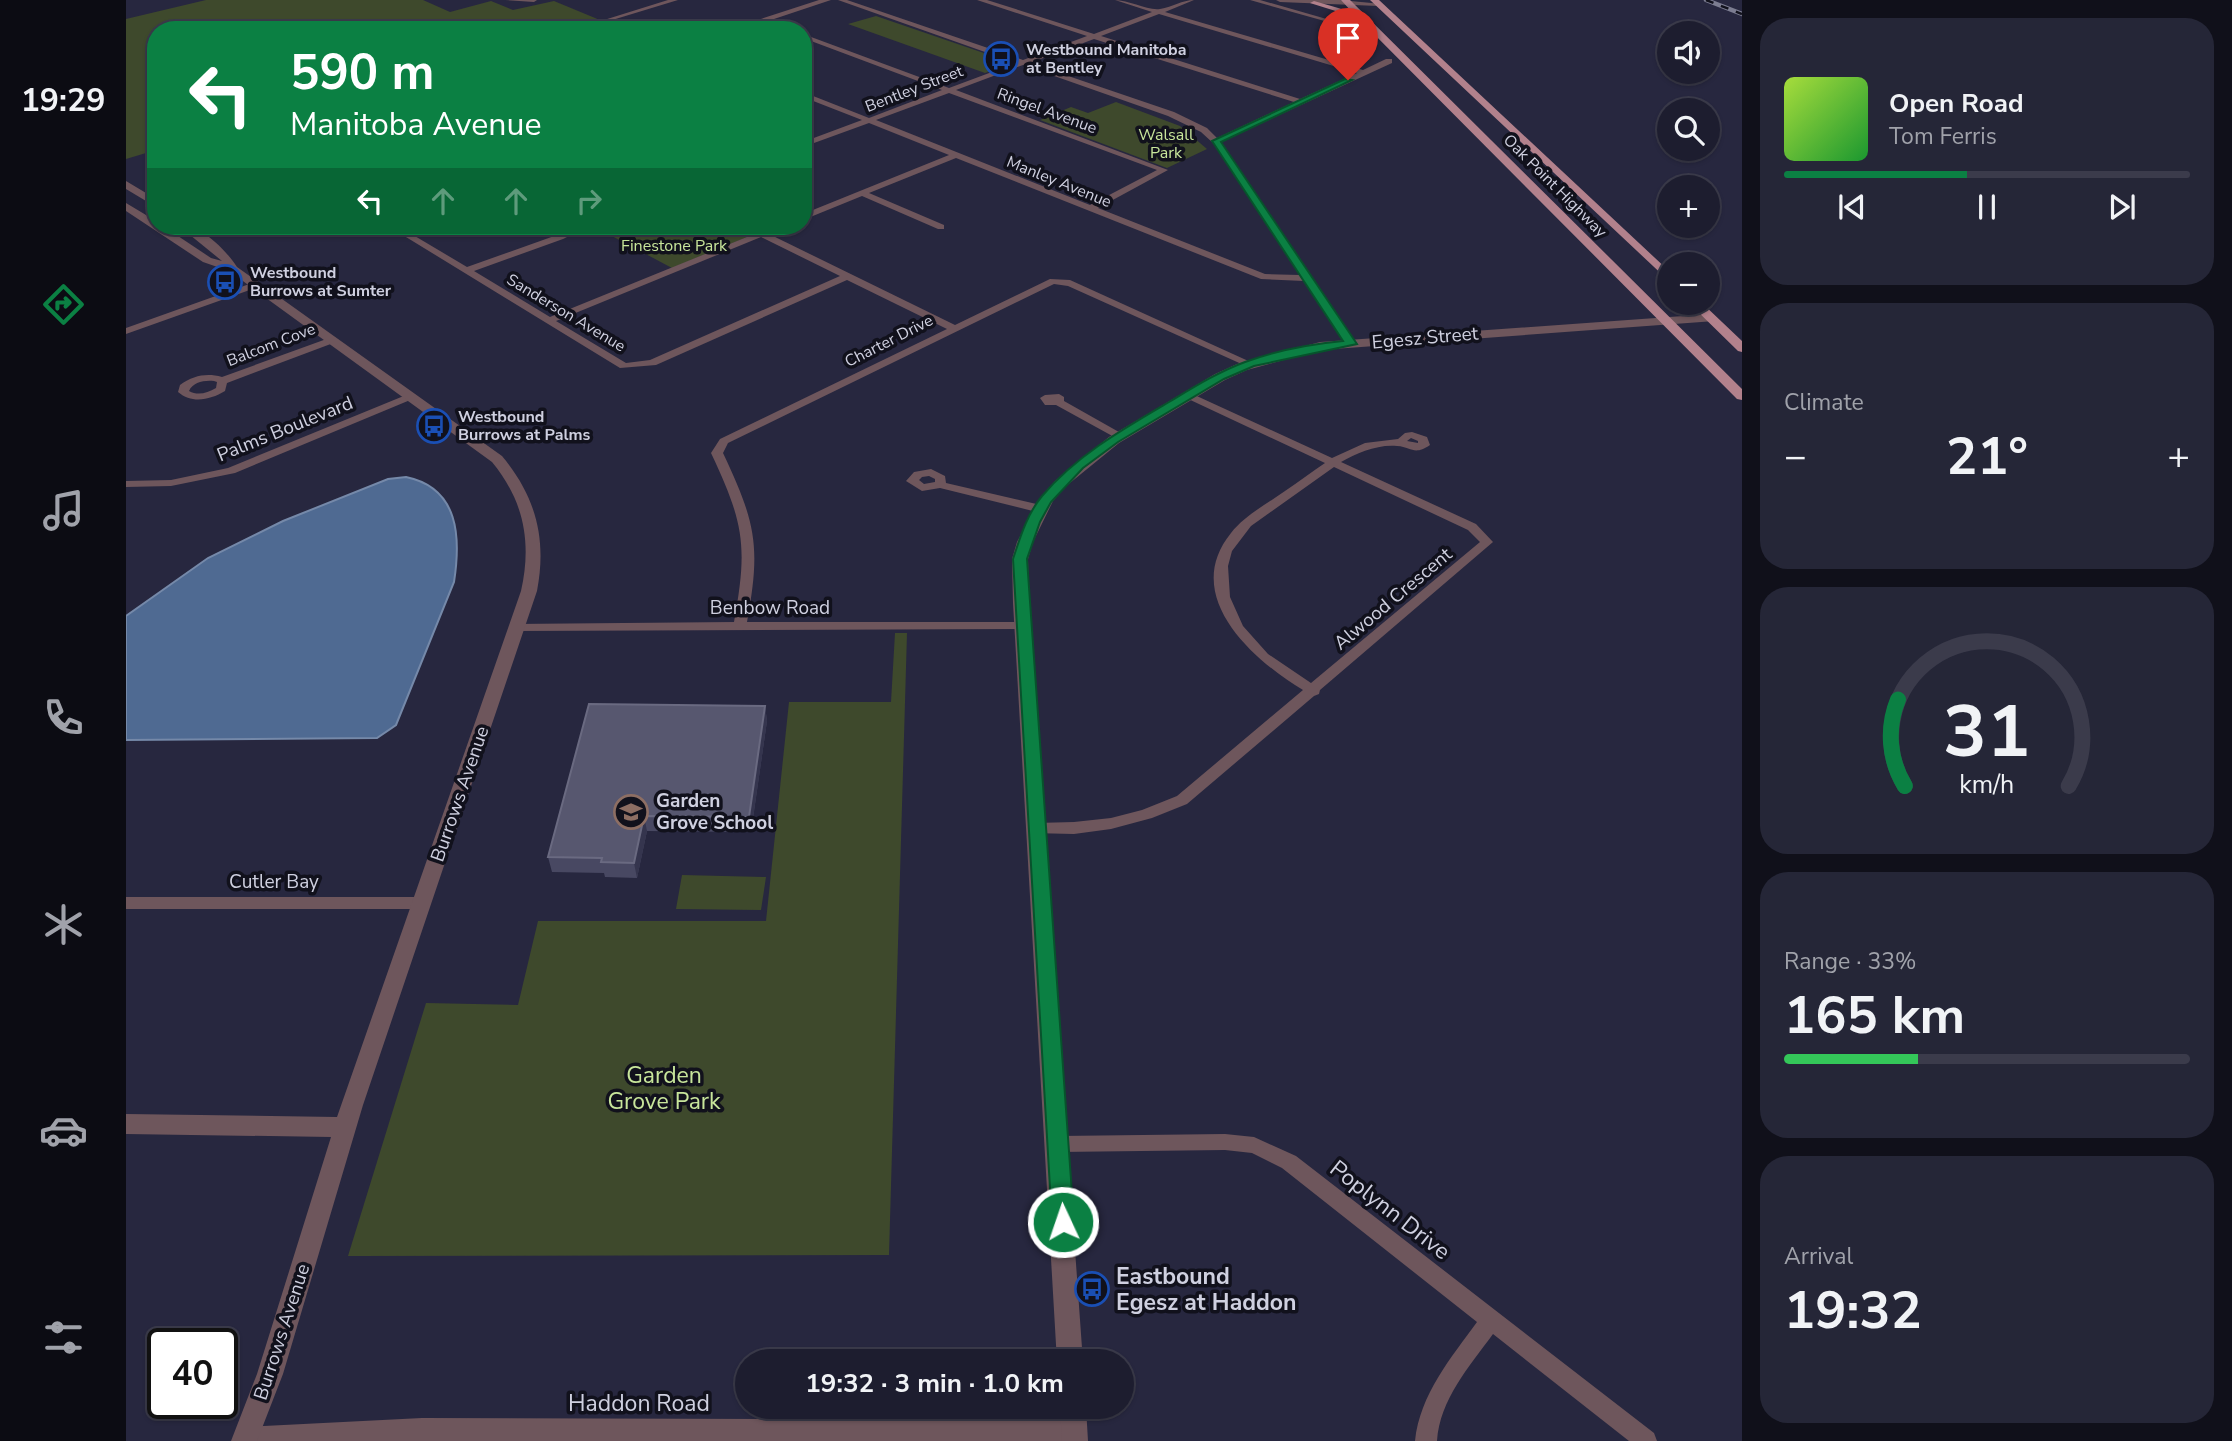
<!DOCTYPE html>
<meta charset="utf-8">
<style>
body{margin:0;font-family:"Nunito Sans",sans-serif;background:#252637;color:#f1f3f6;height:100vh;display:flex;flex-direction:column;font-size:26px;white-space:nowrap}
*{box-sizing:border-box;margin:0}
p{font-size:23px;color:#a0a2aa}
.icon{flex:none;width:38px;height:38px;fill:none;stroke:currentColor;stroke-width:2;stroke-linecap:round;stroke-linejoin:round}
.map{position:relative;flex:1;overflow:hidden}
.details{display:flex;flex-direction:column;gap:18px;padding:18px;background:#10101a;width:490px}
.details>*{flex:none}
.guide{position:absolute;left:21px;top:21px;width:665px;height:214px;border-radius:28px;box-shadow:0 2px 5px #0004,0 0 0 2px #3b3b4b;background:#0b8043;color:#fff;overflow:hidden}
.controls{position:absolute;left:1531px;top:21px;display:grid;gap:14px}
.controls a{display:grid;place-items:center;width:63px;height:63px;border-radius:50%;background:#1d1d2f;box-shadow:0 2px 5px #0004,0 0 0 2px #3b3b4b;font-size:35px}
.speed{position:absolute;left:21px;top:1328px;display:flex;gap:14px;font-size:35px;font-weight:700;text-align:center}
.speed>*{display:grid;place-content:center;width:91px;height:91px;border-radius:50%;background:#1d1d2f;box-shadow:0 2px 5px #0004,0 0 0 2px #3b3b4b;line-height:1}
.speed .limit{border:4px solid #111;border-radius:10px;background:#fff;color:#111}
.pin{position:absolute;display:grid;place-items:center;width:60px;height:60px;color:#fff;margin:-72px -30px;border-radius:50% 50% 50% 0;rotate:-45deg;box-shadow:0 0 7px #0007}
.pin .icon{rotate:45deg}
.me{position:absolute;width:77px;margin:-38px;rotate:357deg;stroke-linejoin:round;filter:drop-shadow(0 0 5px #0008)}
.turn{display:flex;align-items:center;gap:24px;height:147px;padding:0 28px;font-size:32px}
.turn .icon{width:91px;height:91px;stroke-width:2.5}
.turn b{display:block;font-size:49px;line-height:60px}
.lanes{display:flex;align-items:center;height:66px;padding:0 28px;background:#0003;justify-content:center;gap:35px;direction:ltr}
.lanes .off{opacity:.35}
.big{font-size:52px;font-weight:700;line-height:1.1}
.details .widget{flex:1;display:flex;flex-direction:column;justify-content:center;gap:10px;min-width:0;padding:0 24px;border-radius:28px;background:#252637}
.details .dial{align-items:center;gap:0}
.dial svg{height:182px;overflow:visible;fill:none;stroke:#3b3b4b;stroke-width:7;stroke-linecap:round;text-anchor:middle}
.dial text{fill:#f1f3f6;stroke:none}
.song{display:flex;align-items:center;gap:21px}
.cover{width:84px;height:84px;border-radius:10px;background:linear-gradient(135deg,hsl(80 70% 55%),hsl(130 70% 35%))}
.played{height:7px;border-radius:4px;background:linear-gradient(90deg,#0b8043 45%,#3b3b4b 45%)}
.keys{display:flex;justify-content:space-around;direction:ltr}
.heat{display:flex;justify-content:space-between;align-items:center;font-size:38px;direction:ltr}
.charge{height:10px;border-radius:5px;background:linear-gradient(90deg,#34c759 33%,#3b3b4b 0)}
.trip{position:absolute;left:609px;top:1349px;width:399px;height:70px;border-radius:35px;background:#1d1d2f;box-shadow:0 2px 5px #0004,0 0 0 2px #3b3b4b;font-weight:700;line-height:70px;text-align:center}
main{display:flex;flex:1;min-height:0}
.tabs{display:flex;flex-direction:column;width:126px;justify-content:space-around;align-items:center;background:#0c0c13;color:#a0a2aa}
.tabs .icon{width:49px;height:49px}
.tabs .active{color:#0b8043}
.tabs b{font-size:32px;color:#f1f3f6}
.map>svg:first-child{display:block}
.green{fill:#3e492c}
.water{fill:#4f6a92;stroke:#7589a9;stroke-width:2}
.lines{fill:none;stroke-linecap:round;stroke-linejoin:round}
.minor{fill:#6e565c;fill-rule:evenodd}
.tertiary{fill:#6e565c;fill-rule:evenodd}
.primary{fill:#b2818c;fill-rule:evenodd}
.rail-casing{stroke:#7c7d91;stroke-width:4.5}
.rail{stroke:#11111c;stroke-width:2.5;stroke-dasharray:8;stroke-linecap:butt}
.wall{fill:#484862}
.shaded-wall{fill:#35354e}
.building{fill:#57576f;stroke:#6a6a81;stroke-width:2}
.route{fill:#0b8043;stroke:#07532c;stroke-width:2}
.labels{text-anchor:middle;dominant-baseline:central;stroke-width:7;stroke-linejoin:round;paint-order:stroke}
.far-poi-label{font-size:16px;font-weight:bold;fill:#cfd0e0;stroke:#11111c;text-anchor:start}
.far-street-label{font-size:16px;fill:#cfd0e0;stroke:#11111c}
.far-park-label{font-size:16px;fill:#c8e69b;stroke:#11111c}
.street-label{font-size:19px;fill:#cfd0e0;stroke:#11111c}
.poi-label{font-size:19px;font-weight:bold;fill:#cfd0e0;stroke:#11111c;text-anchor:start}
.near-park-label{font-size:23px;fill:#c8e69b;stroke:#11111c}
.near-street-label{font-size:23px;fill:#cfd0e0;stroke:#11111c}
.near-poi-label{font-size:23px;font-weight:bold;fill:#cfd0e0;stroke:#11111c;text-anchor:start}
</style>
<main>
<nav class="tabs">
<b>19:29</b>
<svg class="icon active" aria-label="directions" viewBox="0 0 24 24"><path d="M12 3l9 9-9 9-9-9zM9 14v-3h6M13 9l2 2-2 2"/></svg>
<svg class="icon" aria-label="music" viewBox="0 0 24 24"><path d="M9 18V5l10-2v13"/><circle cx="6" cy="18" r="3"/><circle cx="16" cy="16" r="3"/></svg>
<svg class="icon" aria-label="phone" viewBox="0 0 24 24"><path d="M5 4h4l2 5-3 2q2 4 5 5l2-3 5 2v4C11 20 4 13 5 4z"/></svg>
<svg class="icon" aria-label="climate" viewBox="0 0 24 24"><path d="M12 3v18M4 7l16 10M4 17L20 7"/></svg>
<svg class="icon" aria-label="car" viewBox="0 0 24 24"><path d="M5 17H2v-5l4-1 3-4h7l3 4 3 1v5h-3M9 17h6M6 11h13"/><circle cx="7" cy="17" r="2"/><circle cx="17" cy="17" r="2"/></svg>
<svg class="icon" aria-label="filters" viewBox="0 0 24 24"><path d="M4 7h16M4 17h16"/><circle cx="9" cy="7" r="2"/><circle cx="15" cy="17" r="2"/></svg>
</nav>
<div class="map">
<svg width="1616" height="1441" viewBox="0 0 1616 1441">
<rect width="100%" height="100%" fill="#27273f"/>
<path class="green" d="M80,0H297L324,12L365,1L387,10L428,1L498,30H30V150L0,159V19Z
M750,16L884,62L886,64L859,73L722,24Z
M990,102L1054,126L1081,149L1041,168L914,120L945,107L962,113Z
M467,226H616L631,233L546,268Z
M769,633H781L763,1255L222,1256L300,1003L392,1005L412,921H640L663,702H765Z
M556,875L640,877L635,910L550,909Z"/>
<path class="water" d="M280,477C333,488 335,537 328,582L270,725L251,738L0,740V616L82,558L157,521L262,479Z"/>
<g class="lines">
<path class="minor" d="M379,0H411L408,2Z
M542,0H552L483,21L478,20Z
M712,0H721L897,60L961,36L851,0H861L968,34L1026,12L989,0C1003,0 1022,11 1034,9C1047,7 1056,0 1068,0L1039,12L1237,70L1260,59H1266V63L1095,142L1230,344L1221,346L1178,281L1135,279L830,158L743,193L818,225V229H812L736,196L677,220V214L823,155L743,123L677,147V142L736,120L677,97V92L743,118L816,90L677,38V34L823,88L890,63ZM1033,14L1231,73L1174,99L975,36ZM968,39L1168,102L1091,138L1081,128L1048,112L904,63ZM897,65L1042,116L1075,132L1087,143L1174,275L1139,274L972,208L1042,170L830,90ZM823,93L1031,170L964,205L750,120Z
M1124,0H1134L1225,26L1220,27Z
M633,19H637L664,30H654L633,21Z
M262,226H272L341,267L431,235L440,231L442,226H450L447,234L437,239L348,271L424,317L648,226H659L643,234L829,325L924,279L944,280L1129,364L1124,367L1120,366L942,286L928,284L602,443L597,453C630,523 635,546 621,622H897L902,623L904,626L902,629L392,631L385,627L387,624L608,622C622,546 618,523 585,453L594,439L821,329L721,280L530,365L494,368ZM635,237L714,276L524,360L500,363L430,321Z
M129,282L134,285L132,287L0,334V328Z
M206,337L210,338V342L101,383L99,391C84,400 66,404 52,392L54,385C68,375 81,373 96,377ZM88,381L91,382L90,388C81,393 72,396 63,391C67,382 78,380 88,381Z
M1062,392L1206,458L1239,443L1272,439L1279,433L1286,432L1301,437L1304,445C1288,456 1286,447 1271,446C1252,444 1231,453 1215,462L1350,524L1367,542L1194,690L1193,694L1188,696L1061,804L1026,818L985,829L948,834L905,833L902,829L905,825L910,823L948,822L985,818L1016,810L1051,796L1177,690C1127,660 1054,596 1105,533C1119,515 1141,504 1159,491C1173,482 1185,472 1199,463L1058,397V393ZM1285,438L1292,441V443L1281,441ZM1208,467L1342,530L1354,542L1185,683L1142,654L1117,626L1104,597L1102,566L1106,551L1125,526Z
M285,393L290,396L289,398L109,473L45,486L0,487V481L45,480L102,468Z
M933,394L938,397V401L1000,436L998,438H990L930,405H919L914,398L919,395Z
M805,469L819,476L820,483L919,506L921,509L915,513L814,488L796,491L780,481L788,472ZM803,476L809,479V482L798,484L793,480L796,477Z
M0,897H296L302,899L304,903L302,907L296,909H0Z
M1099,1134L1128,1137L1170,1156L1528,1433L1531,1441H1503L1367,1334C1343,1367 1314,1399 1311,1441H1289C1294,1394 1325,1358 1351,1322L1156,1168L1126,1153L1099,1150L933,1152L927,1150L924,1144L927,1138L933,1136Z
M296,1418L948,1420L956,1423L959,1431L956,1439L950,1441H111L109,1438L112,1430L120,1427Z"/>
<path class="tertiary" d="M693,0H705L615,30H601Z
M1150,0H1214L1256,4L1252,6L1154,2Z
M0,181L30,199V207L0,189Z
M0,203L30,221V226H37L85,258L96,261L53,226C76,225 99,249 111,267L376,456C410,497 421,539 411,591L237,1105L157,1374L131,1441H105L131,1374L205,1137L0,1134V1114L211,1117L395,591C406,542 398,501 366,462L103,271L77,262L0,211Z
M1585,314L1591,318L1589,321L1194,350L1121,370L1099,380L993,443L939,487L927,501L907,542L902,559L903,603L957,1362H931L887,603L886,559L891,542L913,500L929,481L983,437L1089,374L1111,364L1194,342Z
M934,1407H960L962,1441H936Z"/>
<path class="primary" d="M1215,0H1224L1616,389V400L1611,399L1232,18L1184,3L1188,1L1226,12Z
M1244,0H1253L1544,272V282Z
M1563,303H1576L1616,341V352L1612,351Z"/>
<g class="rail-casing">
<path id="rail" d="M1580,0L1616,14"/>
</g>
<use href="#rail" class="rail"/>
</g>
<path class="wall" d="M639,706L641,721L625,832L521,831L511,878L479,877L478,873L426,872L422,857Z"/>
<path class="shaded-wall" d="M639,706L641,721L625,832L623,817Z
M518,816L521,831L511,878L508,863Z"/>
<path class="building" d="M463,704L639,706L623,817L518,816L508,863L475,862L476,858L422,857Z"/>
<path class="route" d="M1219,79L1226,80L1095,142L1231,344L1128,366L1098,379L992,442L957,468L925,502L914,522L901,559L948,1222L945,1230L937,1233L929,1230L926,1222L887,559C894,538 901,514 916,496C951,455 997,429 1043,402C1068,387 1092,372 1119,362C1149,351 1185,344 1217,341L1086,141Z"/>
<defs>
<g id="bus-ring" transform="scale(1.75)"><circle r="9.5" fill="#11111c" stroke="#1a4fb4" stroke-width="1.5"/><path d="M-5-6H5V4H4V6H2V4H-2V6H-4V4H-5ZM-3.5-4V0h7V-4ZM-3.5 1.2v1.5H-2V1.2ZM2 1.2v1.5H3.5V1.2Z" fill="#1a4fb4"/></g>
<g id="school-ring" transform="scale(1.75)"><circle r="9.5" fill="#11111c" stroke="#8d6e63" stroke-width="1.5"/><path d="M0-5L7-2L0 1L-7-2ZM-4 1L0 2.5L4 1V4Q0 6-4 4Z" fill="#8d6e63"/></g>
</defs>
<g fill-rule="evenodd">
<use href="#bus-ring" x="875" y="59"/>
<use href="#bus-ring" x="99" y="282"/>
<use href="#bus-ring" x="308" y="426"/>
<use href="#school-ring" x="505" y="812"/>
<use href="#bus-ring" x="966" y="1289"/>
</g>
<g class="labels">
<g class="far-poi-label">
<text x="900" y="50">Westbound Manitoba<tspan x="900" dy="18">at Bentley</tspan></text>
<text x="124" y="273">Westbound<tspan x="124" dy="18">Burrows at Sumter</tspan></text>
<text x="332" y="417">Westbound<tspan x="332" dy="18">Burrows at Palms</tspan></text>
</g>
<g class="far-street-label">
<text transform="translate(788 89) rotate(-21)">Bentley Street</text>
<text transform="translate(921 111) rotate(20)">Ringel Avenue</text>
<text transform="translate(933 182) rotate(22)">Manley Avenue</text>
<text transform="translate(1429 186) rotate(45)">Oak Point Highway</text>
<text transform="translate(440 313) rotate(31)">Sanderson Avenue</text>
<text transform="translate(763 341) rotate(-27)">Charter Drive</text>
<text transform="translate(145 345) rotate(-21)">Balcom Cove</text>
</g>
<g class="far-park-label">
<text x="1040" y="135">Walsall<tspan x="1040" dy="18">Park</tspan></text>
<text x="548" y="246">Finestone Park</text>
</g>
<g class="street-label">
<text transform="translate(1299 338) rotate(-5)">Egesz Street</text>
<text transform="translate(159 429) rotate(-22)">Palms Boulevard</text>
<text transform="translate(1267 599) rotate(-40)">Alwood Crescent</text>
<text x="644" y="608">Benbow Road</text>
<text transform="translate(334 794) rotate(-71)">Burrows Avenue</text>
<text x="148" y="882">Cutler Bay</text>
<text transform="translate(156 1332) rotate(-72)">Burrows Avenue</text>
</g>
<g class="poi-label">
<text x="530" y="801">Garden<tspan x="530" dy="22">Grove School</tspan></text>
</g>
<g class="near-park-label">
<text x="538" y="1075">Garden<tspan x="538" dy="26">Grove Park</tspan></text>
</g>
<g class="near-street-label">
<text transform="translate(1264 1210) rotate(38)">Poplynn Drive</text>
<text x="513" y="1403">Haddon Road</text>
</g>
<g class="near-poi-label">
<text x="990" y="1276">Eastbound<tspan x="990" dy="26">Egesz at Haddon</tspan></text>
</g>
</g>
</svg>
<div class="controls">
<a><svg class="icon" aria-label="sound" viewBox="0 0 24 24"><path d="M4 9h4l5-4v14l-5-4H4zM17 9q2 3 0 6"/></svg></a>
<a><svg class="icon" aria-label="search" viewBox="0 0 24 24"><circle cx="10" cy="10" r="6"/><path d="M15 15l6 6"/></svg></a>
<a>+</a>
<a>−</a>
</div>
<div class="speed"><div class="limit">40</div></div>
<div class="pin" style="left:1222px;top:80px;background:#d93025"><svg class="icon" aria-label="arrive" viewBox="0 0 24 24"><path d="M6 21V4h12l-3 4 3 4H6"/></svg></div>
<svg class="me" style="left:937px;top:1222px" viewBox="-20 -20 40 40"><circle r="17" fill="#0b8043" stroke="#fff" stroke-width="3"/><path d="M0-11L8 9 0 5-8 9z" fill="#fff"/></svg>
<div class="trip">19:32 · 3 min · 1.0 km</div>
<div class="guide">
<div class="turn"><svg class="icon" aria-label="left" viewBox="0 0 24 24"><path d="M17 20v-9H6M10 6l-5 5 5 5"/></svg><div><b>590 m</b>Manitoba Avenue</div></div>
<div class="lanes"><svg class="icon" aria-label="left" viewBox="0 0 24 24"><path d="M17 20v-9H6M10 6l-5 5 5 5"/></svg><svg class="icon off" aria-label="ahead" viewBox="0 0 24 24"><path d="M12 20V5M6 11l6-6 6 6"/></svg><svg class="icon off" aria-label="ahead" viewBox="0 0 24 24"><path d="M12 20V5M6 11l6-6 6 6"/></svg><svg class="icon off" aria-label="right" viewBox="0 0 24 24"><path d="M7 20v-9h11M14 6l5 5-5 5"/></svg></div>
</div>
</div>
<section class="details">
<div class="widget">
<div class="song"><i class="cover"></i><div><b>Open Road</b><p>Tom Ferris</p></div></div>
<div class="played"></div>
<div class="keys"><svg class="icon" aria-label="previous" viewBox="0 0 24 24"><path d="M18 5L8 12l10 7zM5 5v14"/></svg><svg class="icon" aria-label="pause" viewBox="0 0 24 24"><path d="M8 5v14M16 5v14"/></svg><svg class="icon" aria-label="next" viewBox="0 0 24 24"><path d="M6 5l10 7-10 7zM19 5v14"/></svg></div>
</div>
<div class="widget"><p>Climate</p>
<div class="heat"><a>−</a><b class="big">21°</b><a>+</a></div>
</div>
<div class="widget dial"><svg viewBox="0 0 100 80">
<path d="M14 69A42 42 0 1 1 86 69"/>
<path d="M14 69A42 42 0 0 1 11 31" stroke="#0b8043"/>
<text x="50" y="56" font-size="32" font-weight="700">31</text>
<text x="50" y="72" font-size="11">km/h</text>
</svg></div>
<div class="widget"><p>Range · 33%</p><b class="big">165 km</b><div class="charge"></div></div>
<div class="widget"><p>Arrival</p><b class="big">19:32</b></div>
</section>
</main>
